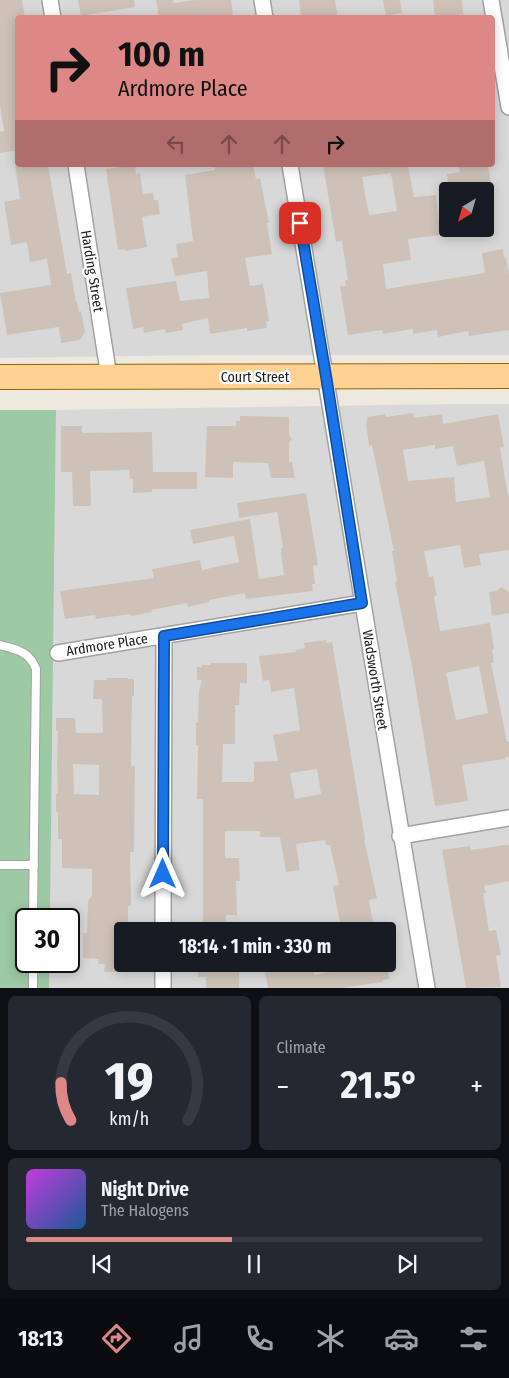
<!DOCTYPE html>
<meta charset="utf-8">
<style>
body{margin:0;font-family:"Fira Sans Condensed",sans-serif;background:#242831;color:#f1f3f6;height:100vh;display:flex;flex-direction:column;font-size:19px;white-space:nowrap}
*{box-sizing:border-box;margin:0}
p{font-size:16px;color:#9ea1a6}
.icon{flex:none;width:28px;height:28px;fill:none;stroke:currentColor;stroke-width:2;stroke-linecap:round;stroke-linejoin:round}
.map{position:relative;height:988px;overflow:hidden}
.side{display:flex;flex-direction:column;gap:8px;padding:8px;background:#0d0f14;flex:1}
.side>*{flex:none}
.guide{position:absolute;left:15px;top:15px;width:480px;height:152px;border-radius:5px;box-shadow:0 2px 12px #0003;background:#de8787;color:#111;overflow:hidden}
.needle{width:32px;rotate:217deg}
.controls{position:absolute;left:439px;top:182px;display:grid;gap:10px}
.controls a{display:grid;place-items:center;width:55px;height:55px;border-radius:5px;background:#171b24;box-shadow:0 2px 12px #0003;font-size:25px}
.speed{position:absolute;left:15px;top:908px;display:flex;gap:10px;font-size:25px;font-weight:700;text-align:center}
.speed>*{display:grid;place-content:center;width:65px;height:65px;border-radius:50%;background:#171b24;box-shadow:0 2px 12px #0003;line-height:1}
.speed .limit{border:2px solid #111;border-radius:8px;background:#fff;color:#111}
.pin{position:absolute;display:grid;place-items:center;width:42px;height:42px;color:#fff;margin:-21px;border-radius:10px;box-shadow:0 2px 8px #0006}
.me{position:absolute;width:55px;margin:-28px;rotate:0deg;stroke-linejoin:round;filter:drop-shadow(0 0 4px #0008)}
.turn{display:flex;align-items:center;gap:18px;height:105px;padding:0 20px;font-size:22px}
.turn .icon{width:65px;height:65px;stroke-width:2.5}
.turn b{display:block;font-size:35px;line-height:42px}
.lanes{display:flex;align-items:center;height:48px;padding:0 20px;background:#0003;justify-content:center;gap:25px;direction:ltr}
.lanes .off{opacity:.35}
.big{font-size:38px;font-weight:700;line-height:1.1}
.side .card{flex:1;display:flex;flex-direction:column;justify-content:center;gap:8px;min-width:0;padding:0 18px;border-radius:8px;background:#242831}
.side .dial{align-items:center;gap:0}
.dial svg{height:130px;overflow:visible;fill:none;stroke:#363941;stroke-width:7;stroke-linecap:round;text-anchor:middle}
.dial text{fill:#f1f3f6;stroke:none}
.song{display:flex;align-items:center;gap:15px}
.cover{width:60px;height:60px;border-radius:8px;background:linear-gradient(135deg,hsl(290 70% 55%),hsl(210 70% 35%))}
.played{height:5px;border-radius:2px;background:linear-gradient(90deg,#de8787 45%,#363941 45%)}
.keys{display:flex;justify-content:space-around;direction:ltr}
.heat{display:flex;justify-content:space-between;align-items:center;font-size:28px;direction:ltr}
.side .tiles{flex:1;display:grid;gap:8px;grid-template-columns:1fr 1fr}
.card:last-child{grid-column:span 2}
.trip{position:absolute;left:114px;top:922px;width:282px;height:50px;border-radius:5px;background:#171b24;box-shadow:0 2px 12px #0003;font-weight:700;line-height:50px;text-align:center}
.tab-bar{display:flex;height:80px;justify-content:space-around;align-items:center;background:#090b0e;color:#9ea1a6}
.tab-bar .icon{width:35px;height:35px}
.tab-bar .current{color:#de8787}
.tab-bar b{font-size:22px;color:#f1f3f6}
.map>svg:first-child{display:block}
.residential{fill:#d9d8d8;fill-rule:evenodd}
.cemetery{fill:#9ec9a5}
.building{fill:#cec2b8;fill-rule:evenodd}
.lines{fill:none;stroke-linecap:round;stroke-linejoin:round}
.lane-casing{stroke:#a2a2a2;stroke-width:10}
.street-casing{stroke:#a2a2a2;stroke-width:18}
.primary-casing{stroke:#926400;stroke-width:26}
.lane{stroke:#fff;stroke-width:8}
.street{stroke:#fff;stroke-width:15}
.primary{stroke:#ffd293;stroke-width:24}
.route-casing{stroke:#114b97;stroke-width:12}
.route{stroke:#1a73e8;stroke-width:9}
.labels{text-anchor:middle;dominant-baseline:central;stroke-width:4.5;stroke-linejoin:round;paint-order:stroke}
.street-label{font-size:14px;fill:#1b1b1b;stroke:#fff}
</style>
<div class="map">
<svg width="509" height="988" viewBox="0 0 509 988">
<rect width="100%" height="100%" fill="#eee9df"/>
<path class="residential" d="M0,0H509V355H205L0,358ZM18,18H492V165H18ZM448,191H485V229H448Z
M458,404H509V988H49L50,961H69V919H50L56,410ZM122,931H388V964H122Z"/>
<path class="cemetery" d="M0,410H56L50,919H26V961H50L49,988H0Z"/>
<path class="building" d="M0,0H22L25,17L18,18V150L0,153V132L4,131L0,107Z
M78,0H134L135,7L81,16Z
M156,0H173L174,3L195,0H231L233,15L216,18H159Z
M299,0H335L338,18H301Z
M383,0H400L402,13L386,16Z
M433,0H462L463,14L435,17Z
M15,165H48L67,274L71,273L76,302H77L79,312L81,311L85,332L80,340L61,343L59,327L7,335L0,293L51,285L47,259L30,262L27,242L11,245L4,202L20,199Z
M135,165L136,174L140,173L143,194L153,193L154,200H158L160,214L142,217L147,247L125,251V249L118,250L106,169Z
M215,165H253L256,179L260,178L269,223H267L272,254L245,258L250,286L263,284L269,321H266L267,328L247,331V328L210,334L208,318L182,324L183,330L166,333L165,329L144,333L143,327L133,329L126,288L176,281L180,301L209,298L207,271L175,276L171,259L178,257L176,244L193,241L185,175L215,170Z
M323,165H408L414,197L436,195L440,235L408,239L411,260L383,264L386,289L485,273L482,253L503,249L504,258L506,257L509,274V330L469,336L468,331L438,337L437,330L413,334V329L383,334L382,330L348,335L340,286H346L345,280H348L342,241L336,242ZM391,173L397,211L369,215L362,177Z
M458,165H488L492,190L449,191L447,174L460,172Z
M413,413L414,418L442,414L443,424L498,414L504,447L500,448L508,495L509,494V550L479,554L481,565L464,568L460,545L424,551L429,577L433,576L437,596H434L440,631L490,623L494,649H492L494,663H491L507,742H509V757H505V759L462,765L468,801L435,806L412,666L395,582H397L392,551H394L372,445L369,446L366,422L367,421V417L385,414L386,417ZM435,445V449L453,446L457,466L484,461L490,497L456,502L454,477L408,481L403,450ZM479,666L488,713L456,720L446,673Z
M240,416L289,417V435L292,439L289,442V462H292L295,478H271L268,463L233,462V478L205,477L207,426H236V421H240Z
M61,426H82V433L152,432L153,472H197V489H152V492L133,493V479H130L129,470L90,471L91,506H73L72,472H61Z
M306,493L318,565L313,566L315,584H312L313,591L246,599L245,593L209,600V602L188,607L187,603L151,610L152,612L131,616L130,614L96,619L95,615L65,619L60,591L154,578L152,569L200,560L202,570L239,562L234,536L193,544L190,530L250,519L259,579L284,575L281,554V548H283L277,512L239,518L237,503Z
M501,587L509,592V613L492,616L489,592L497,591Z
M326,640V643L332,642L365,839H364L377,898L369,900L374,928L355,931V930H343L342,922L340,923L333,886L339,885L330,845H326L325,840L296,844L300,870L286,872L280,837H260V831H225V858H239L240,881H236L237,915H226V926H203V799H197L198,745H196V723H198L199,691L202,680H197V667H202V665H210V663H247V683H240L239,705H235V744H223L222,782H254V762L278,761L273,735L300,730L294,688L271,692L269,680L263,681L259,656L296,652V650L305,648L304,643ZM317,769L321,794L295,799L290,773Z
M107,678H128V679H134V696H132L131,766H135L134,852H130L131,906H128V931H122V972H104L105,964H98L99,959L83,958V933H87L88,901L92,895V869L62,868V839H58V812H56V794H58L57,763L58,731H56V718H75L76,733H103L102,699H93L94,680H107ZM73,764L99,765V795L74,794Z
M505,845H509V881L484,886L486,893H483L489,931L496,930L501,955L496,956L501,987L466,988L442,850L470,846L471,850Z
M198,964H218V967L239,966V988H206V977H198Z
M278,964H312L314,975L351,968L350,964H387L389,979L383,980V982L342,988H268L264,966Z"/>
<g class="lines">
<g class="lane-casing">
<path id="lane" d="M0,645C17,650 29,651 36,669L33,919
M0,865H34
M33,988V961"/>
</g>
<g class="street-casing">
<path id="street" d="M50,0L53,18
M262,0L265,18
M491,0L509,107
M76,165L109,377
M290,165C337,439 379,714 427,988
M58,653L362,603
M400,836L509,818
M163,931L164,636
M163,988V964"/>
</g>
<g class="primary-casing">
<path id="primary" d="M0,377L509,376"/>
</g>
<use href="#lane" class="lane"/>
<use href="#street" class="street"/>
<use href="#primary" class="primary"/>
</g>
<g class="lines">
<g class="route-casing">
<path id="route" d="M163,874L164,636L362,603L326,376L300,223"/>
</g>
<use href="#route" class="route"/>
</g>
<g class="labels">
<g class="street-label">
<text transform="translate(92 271) rotate(81)">Harding Street</text>
<text x="255" y="377">Court Street</text>
<text transform="translate(107 645) rotate(-9)">Ardmore Place</text>
<text transform="translate(375 680) rotate(81)">Wadsworth Street</text>
</g>
</g>
</svg>
<div class="controls">
<a><svg class="needle" viewBox="-14 -14 28 28"><path d="M0-13l5 13h-10z" fill="#e53935"/><path d="M0 13l5-13h-10z" fill="#9ea1a6"/></svg></a>
</div>
<div class="speed"><div class="limit">30</div></div>
<div class="pin" style="left:300px;top:223px;background:#d93025"><svg class="icon" aria-label="arrive" viewBox="0 0 24 24"><path d="M6 21V4h12l-3 4 3 4H6"/></svg></div>
<svg class="me" style="left:163px;top:874px" viewBox="-20 -20 40 40"><path d="M0-17L14 15 0 8-14 15z" fill="#1a73e8" stroke="#fff" stroke-width="4"/></svg>
<div class="trip">18:14 · 1 min · 330 m</div>
<div class="guide">
<div class="turn"><svg class="icon" aria-label="right" viewBox="0 0 24 24"><path d="M7 20v-9h11M14 6l5 5-5 5"/></svg><div><b>100 m</b>Ardmore Place</div></div>
<div class="lanes"><svg class="icon off" aria-label="left" viewBox="0 0 24 24"><path d="M17 20v-9H6M10 6l-5 5 5 5"/></svg><svg class="icon off" aria-label="ahead" viewBox="0 0 24 24"><path d="M12 20V5M6 11l6-6 6 6"/></svg><svg class="icon off" aria-label="ahead" viewBox="0 0 24 24"><path d="M12 20V5M6 11l6-6 6 6"/></svg><svg class="icon" aria-label="right" viewBox="0 0 24 24"><path d="M7 20v-9h11M14 6l5 5-5 5"/></svg></div>
</div>
</div>
<section class="side">
<div class="tiles">
<div class="card dial"><svg viewBox="0 0 100 80">
<path d="M14 69A42 42 0 1 1 86 69"/>
<path d="M14 69A42 42 0 0 1 8 46" stroke="#de8787"/>
<text x="50" y="56" font-size="32" font-weight="700">19</text>
<text x="50" y="72" font-size="11">km/h</text>
</svg></div>
<div class="card"><p>Climate</p>
<div class="heat"><a>−</a><b class="big">21.5°</b><a>+</a></div>
</div>
<div class="card">
<div class="song"><i class="cover"></i><div><b>Night Drive</b><p>The Halogens</p></div></div>
<div class="played"></div>
<div class="keys"><svg class="icon" aria-label="previous" viewBox="0 0 24 24"><path d="M18 5L8 12l10 7zM5 5v14"/></svg><svg class="icon" aria-label="pause" viewBox="0 0 24 24"><path d="M8 5v14M16 5v14"/></svg><svg class="icon" aria-label="next" viewBox="0 0 24 24"><path d="M6 5l10 7-10 7zM19 5v14"/></svg></div>
</div>
</div>
</section>
<nav class="tab-bar">
<b>18:13</b>
<svg class="icon current" aria-label="directions" viewBox="0 0 24 24"><path d="M12 3l9 9-9 9-9-9zM9 14v-3h6M13 9l2 2-2 2"/></svg>
<svg class="icon" aria-label="music" viewBox="0 0 24 24"><path d="M9 18V5l10-2v13"/><circle cx="6" cy="18" r="3"/><circle cx="16" cy="16" r="3"/></svg>
<svg class="icon" aria-label="phone" viewBox="0 0 24 24"><path d="M5 4h4l2 5-3 2q2 4 5 5l2-3 5 2v4C11 20 4 13 5 4z"/></svg>
<svg class="icon" aria-label="climate" viewBox="0 0 24 24"><path d="M12 3v18M4 7l16 10M4 17L20 7"/></svg>
<svg class="icon" aria-label="car" viewBox="0 0 24 24"><path d="M5 17H2v-5l4-1 3-4h7l3 4 3 1v5h-3M9 17h6M6 11h13"/><circle cx="7" cy="17" r="2"/><circle cx="17" cy="17" r="2"/></svg>
<svg class="icon" aria-label="filters" viewBox="0 0 24 24"><path d="M4 7h16M4 17h16"/><circle cx="9" cy="7" r="2"/><circle cx="15" cy="17" r="2"/></svg>
</nav>
